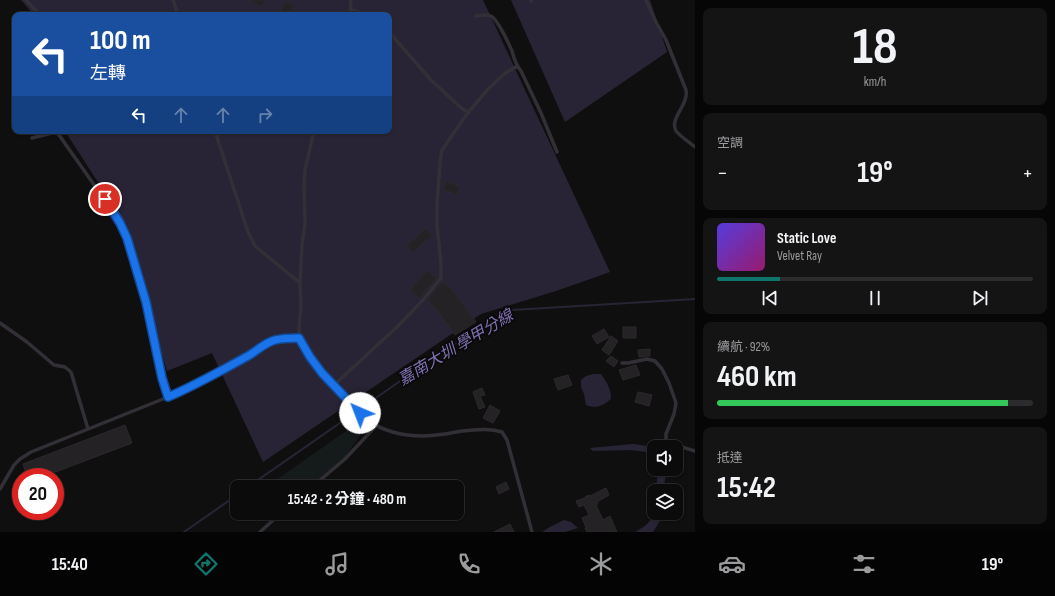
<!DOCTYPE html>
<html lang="zh-TW">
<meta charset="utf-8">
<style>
body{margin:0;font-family:"Sofia Sans Condensed","Noto Sans TC",sans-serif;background:#151415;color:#f1f3f6;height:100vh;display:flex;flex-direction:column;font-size:15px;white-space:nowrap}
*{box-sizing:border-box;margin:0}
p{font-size:13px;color:#9a9b9d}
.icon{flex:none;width:22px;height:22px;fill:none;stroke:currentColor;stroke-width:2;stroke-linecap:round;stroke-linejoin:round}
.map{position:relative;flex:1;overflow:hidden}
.details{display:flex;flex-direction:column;gap:8px;padding:8px;background:#070607;width:360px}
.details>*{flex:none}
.guide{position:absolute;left:12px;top:12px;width:380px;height:122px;border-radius:8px;box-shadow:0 1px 3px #0004,0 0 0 1px #2c2b2d;background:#1a4fa0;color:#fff;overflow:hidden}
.buttons{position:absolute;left:647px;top:440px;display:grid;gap:8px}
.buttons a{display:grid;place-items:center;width:36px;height:36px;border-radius:8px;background:#0c0b0c;box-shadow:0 1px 3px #0004,0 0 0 1px #2c2b2d;font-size:20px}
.speed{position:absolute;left:12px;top:468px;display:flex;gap:8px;font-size:20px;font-weight:700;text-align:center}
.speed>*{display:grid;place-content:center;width:52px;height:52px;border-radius:50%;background:#0c0b0c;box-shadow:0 1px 3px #0004,0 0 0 1px #2c2b2d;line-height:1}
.speed .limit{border:6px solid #d22;background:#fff;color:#111}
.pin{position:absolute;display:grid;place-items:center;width:34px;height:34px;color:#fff;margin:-17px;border:2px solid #fff;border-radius:50%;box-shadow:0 1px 4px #0007}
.me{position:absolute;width:44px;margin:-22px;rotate:316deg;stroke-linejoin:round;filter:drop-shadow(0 0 3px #0008)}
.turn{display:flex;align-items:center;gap:14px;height:84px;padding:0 12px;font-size:18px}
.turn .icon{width:52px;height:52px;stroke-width:2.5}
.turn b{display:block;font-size:28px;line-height:34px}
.lanes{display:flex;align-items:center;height:38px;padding:0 12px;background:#0003;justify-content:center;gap:20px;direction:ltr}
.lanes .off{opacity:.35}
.big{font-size:30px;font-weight:700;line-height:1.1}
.details .tile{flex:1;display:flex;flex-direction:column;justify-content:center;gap:6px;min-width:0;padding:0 14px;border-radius:8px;background:#151415}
.details .dial{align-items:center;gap:0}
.dial b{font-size:52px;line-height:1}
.song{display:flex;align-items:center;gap:12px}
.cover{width:48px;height:48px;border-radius:6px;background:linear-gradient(135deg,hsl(250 70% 55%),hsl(320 70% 35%))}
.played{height:4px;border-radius:2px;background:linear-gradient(90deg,#0f766e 20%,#2c2b2d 20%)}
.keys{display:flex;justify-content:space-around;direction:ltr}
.heat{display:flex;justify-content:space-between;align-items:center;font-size:22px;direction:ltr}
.charge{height:6px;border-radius:3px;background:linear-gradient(90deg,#34c759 92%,#2c2b2d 0)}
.trip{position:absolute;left:230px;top:480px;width:234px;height:40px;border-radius:8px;background:#0c0b0c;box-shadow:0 1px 3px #0004,0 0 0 1px #2c2b2d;font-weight:700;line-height:40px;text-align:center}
.menu{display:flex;height:64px;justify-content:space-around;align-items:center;background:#050405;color:#9a9b9d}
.menu .icon{width:28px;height:28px}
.menu .current{color:#0f766e}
.menu b{font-size:18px;color:#f1f3f6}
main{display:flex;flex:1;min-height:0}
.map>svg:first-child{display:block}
.green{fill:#151b1b}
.water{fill:#282435}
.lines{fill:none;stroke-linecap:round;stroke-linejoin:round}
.stream{stroke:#282435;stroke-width:2}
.building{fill:#242225;stroke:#2c292d}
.lane{stroke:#332f36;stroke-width:3.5}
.route-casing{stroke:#114b97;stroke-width:10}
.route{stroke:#1a73e8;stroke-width:7}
.labels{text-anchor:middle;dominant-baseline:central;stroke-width:4;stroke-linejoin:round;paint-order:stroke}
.water-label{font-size:16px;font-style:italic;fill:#8171b3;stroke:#0b0a0b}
</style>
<main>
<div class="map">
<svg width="695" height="532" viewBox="0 0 695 532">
<rect width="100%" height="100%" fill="#100f10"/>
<path class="green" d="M359,422L364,430L338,467L309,487H266Z"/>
<path class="water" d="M21,0H483L610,272L556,291L481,314L263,462L212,353L167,371L121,218L65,131H389V15H34Z
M511,0H650L667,52L565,122Z
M593,374H601C607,383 611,388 611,399C603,406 596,409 586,405L584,394L581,387V380L586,376Z
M633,444L655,447L654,453L631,450L593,451L590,448Z
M658,469H668L662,491H656Z
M654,509V513H659L660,521L653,532H635C646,526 652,522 654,509Z
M564,520L571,522L578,528L565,532H542L550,527Z"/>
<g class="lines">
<path class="stream" d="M248,487L416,370L469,335L512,310L695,299
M184,532L237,495"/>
</g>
<path class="building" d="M249,0H265L262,7Z
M285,2L294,5L290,14L281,11Z
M446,181L460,187L457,195L443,190Z
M426,228L432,236L412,253L407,245Z
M427,270L437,278L419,298L410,290Z
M441,283L443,284L444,283L450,287L462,303L476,322L455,335L440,314L433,305L432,306L428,299Z
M623,327H636V338H623Z
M604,329L609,337L597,344L592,336Z
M611,336L618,341L609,355L602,350Z
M650,349V356H647L639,357L638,350Z
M611,356L618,361L614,367L606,361Z
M636,365L640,375L623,380L619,370Z
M568,375L572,385L558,390L554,379Z
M482,388L485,395L480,396L485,407L479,409L473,392Z
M638,392L652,395L649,406L635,402Z
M490,405L500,411L493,423L483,418Z
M125,425L132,443L42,477H27L23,464Z
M506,482L509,489L499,494L496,487Z
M606,488L609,495L597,502L598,504L596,505L603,520L610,516L617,532H587L585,528L586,527L582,518L589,515L584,505L579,507L576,501L585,498V497L589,495L590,496Z
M510,524L514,532H494Z"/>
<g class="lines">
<path class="lane" d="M26,0L40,15
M173,0L178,15
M646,0L656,22L666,40L686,90C689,105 669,118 676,131C680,136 690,143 695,147
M531,1L532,0
M351,10L368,15
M350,15L351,0
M476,16C481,15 487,14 491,16C498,20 509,44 512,51C514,59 516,65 521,71L541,113L557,152
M389,32L430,79L460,107L469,113
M215,131L248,232L255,246L300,283
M314,131L305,170L304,184L305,224L302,245L300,283L301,306L299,328V338L310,357L322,373L367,420C383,431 403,436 423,436C436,436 450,433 462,431C476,430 489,428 502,432L507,440L532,532
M217,136L223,131
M0,323L27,342L54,365L65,367L71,372L88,429
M622,363H628L647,359L655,361L662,369L669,383L676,403L674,414L666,434V441L669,443L695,451
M334,385L398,326L423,300L441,278V263L437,226V204L440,163L442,150L467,114L488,89L504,74L517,66
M168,397C196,385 222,370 248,356C257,350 264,343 275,340C283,338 291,338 299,338
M312,487L345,459L376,426
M0,489L14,465L20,459L31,452L168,397C157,366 154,333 146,302C139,275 131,248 121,223L59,135L56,132L32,138
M260,532L281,513"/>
</g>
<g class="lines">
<g class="route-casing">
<path id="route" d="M105,199L120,223L127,238L146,302L162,378L168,397C196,385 222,370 248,356C257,351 264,343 275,340C283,338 291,338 299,338L310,357L322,373L360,413"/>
</g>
<use href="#route" class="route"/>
</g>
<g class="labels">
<g class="water-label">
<text transform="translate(456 348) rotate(-31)">嘉南大圳 學甲分線</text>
</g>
</g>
</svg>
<div class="buttons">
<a><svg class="icon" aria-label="sound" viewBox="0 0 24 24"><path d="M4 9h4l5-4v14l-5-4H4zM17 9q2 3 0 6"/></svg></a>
<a><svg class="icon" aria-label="layers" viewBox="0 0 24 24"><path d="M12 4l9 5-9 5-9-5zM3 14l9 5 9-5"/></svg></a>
</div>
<div class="speed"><div class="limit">20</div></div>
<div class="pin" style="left:105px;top:199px;background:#d93025"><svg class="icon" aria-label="arrive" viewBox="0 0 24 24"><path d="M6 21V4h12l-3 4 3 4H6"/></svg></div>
<svg class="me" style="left:360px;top:413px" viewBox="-20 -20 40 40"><circle r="19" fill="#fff"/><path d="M0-13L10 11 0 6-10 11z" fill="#1a73e8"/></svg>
<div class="trip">15:42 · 2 分鐘 · 480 m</div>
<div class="guide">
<div class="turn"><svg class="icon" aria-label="left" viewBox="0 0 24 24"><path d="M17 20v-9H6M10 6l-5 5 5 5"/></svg><div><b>100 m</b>左轉</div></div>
<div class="lanes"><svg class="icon" aria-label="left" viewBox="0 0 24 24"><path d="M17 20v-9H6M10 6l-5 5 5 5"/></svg><svg class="icon off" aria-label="ahead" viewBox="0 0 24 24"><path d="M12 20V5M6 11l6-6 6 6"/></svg><svg class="icon off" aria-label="ahead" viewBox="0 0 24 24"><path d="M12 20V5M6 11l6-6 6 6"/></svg><svg class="icon off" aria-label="right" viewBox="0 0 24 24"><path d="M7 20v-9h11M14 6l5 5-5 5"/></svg></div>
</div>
</div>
<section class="details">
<div class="tile dial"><b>18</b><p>km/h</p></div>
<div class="tile"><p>空調</p>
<div class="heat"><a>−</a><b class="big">19°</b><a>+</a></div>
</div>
<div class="tile">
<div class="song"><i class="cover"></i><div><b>Static Love</b><p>Velvet Ray</p></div></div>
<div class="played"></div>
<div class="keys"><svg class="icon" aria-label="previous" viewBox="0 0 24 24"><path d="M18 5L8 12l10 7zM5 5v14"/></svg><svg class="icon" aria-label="pause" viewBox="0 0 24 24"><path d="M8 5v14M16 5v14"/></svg><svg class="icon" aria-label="next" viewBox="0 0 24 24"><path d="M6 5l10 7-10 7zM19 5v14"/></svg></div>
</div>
<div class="tile"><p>續航 · 92%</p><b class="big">460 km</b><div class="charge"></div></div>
<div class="tile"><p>抵達</p><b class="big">15:42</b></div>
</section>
</main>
<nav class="menu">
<b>15:40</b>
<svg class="icon current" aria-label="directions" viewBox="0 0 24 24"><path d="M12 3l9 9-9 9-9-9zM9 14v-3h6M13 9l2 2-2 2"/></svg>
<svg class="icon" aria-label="music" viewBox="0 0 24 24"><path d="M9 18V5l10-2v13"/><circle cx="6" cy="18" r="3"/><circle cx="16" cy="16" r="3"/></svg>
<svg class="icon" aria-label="phone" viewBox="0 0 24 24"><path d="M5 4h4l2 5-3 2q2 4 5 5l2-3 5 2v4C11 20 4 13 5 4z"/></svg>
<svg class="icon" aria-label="climate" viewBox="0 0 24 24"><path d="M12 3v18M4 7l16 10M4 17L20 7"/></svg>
<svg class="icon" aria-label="car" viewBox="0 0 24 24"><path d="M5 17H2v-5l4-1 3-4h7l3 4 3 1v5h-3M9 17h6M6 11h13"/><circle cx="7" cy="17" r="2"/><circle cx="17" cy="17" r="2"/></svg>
<svg class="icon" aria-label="filters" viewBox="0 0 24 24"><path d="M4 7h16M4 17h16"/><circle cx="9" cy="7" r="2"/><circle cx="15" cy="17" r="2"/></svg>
<b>19°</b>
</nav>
